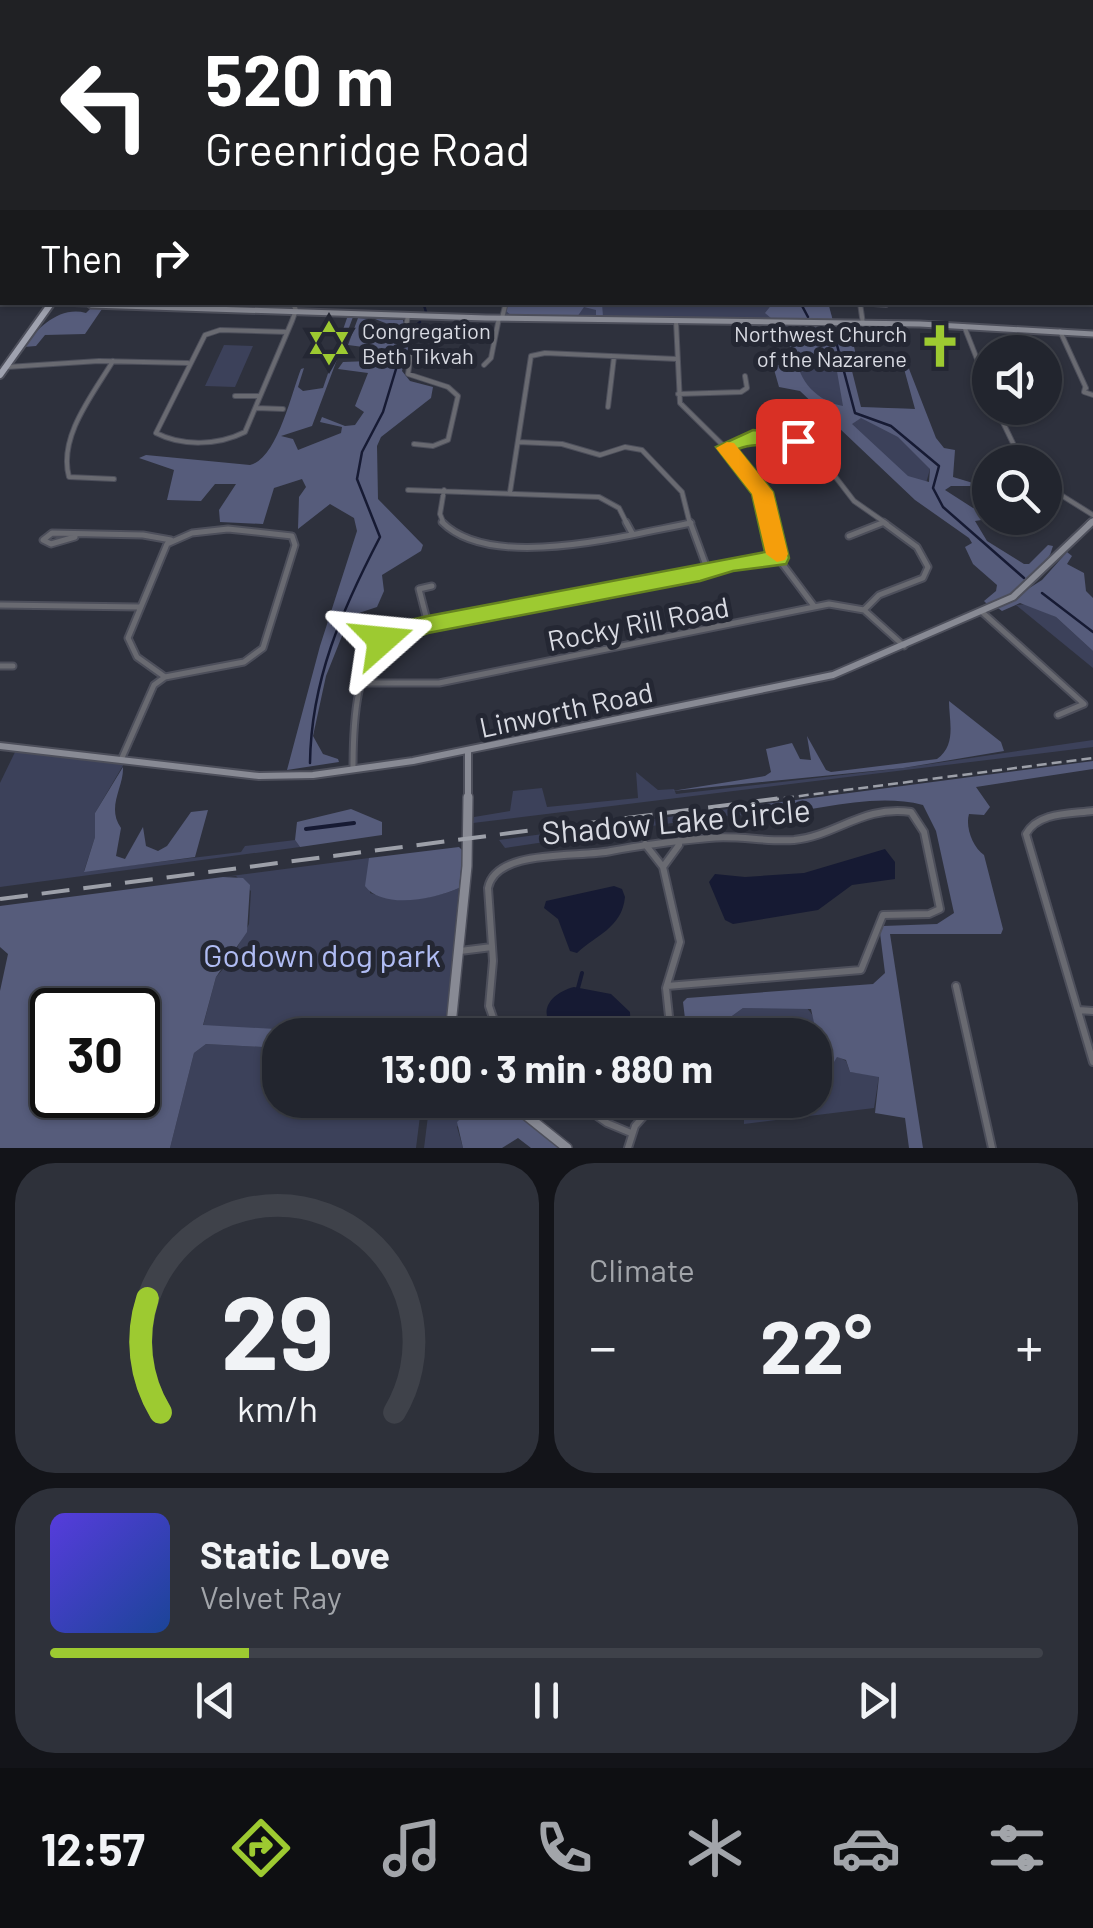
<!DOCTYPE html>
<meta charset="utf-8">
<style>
body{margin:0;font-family:Barlow,sans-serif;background:#2e313a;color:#f1f3f6;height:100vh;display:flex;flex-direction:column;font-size:38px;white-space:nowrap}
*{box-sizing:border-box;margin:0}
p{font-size:32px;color:#a2a5aa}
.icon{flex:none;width:55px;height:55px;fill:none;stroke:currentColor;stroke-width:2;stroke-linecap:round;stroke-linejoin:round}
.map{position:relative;height:1148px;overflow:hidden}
.sheet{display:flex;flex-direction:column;gap:15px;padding:15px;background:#131419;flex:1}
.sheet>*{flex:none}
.banner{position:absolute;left:0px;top:0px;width:1095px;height:305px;box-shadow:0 2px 8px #0004,0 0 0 2px #3f424a;background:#202124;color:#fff;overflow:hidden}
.controls{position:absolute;left:972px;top:335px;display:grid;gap:20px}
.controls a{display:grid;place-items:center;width:90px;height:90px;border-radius:50%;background:#22252e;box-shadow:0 2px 8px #0004,0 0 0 2px #3f424a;font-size:50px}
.speed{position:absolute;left:30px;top:988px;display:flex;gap:20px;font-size:50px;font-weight:700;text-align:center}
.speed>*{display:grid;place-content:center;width:130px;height:130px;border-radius:50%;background:#22252e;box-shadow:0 2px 8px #0004,0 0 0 2px #3f424a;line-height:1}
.speed .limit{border:5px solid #111;border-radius:15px;background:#fff;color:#111}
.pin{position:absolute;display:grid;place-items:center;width:85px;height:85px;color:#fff;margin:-42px;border-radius:20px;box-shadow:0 5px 15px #0006}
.me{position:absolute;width:110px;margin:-55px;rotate:72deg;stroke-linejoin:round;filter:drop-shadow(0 0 8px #0008)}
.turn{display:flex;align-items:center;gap:35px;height:210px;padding:0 40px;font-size:45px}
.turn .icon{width:130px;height:130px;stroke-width:2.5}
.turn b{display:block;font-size:70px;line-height:85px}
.then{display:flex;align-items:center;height:95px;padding:0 40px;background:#0003;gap:20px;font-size:38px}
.big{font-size:75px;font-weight:700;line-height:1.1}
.sheet .card{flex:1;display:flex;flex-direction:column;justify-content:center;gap:15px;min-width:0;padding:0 35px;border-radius:40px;background:#2e313a}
.sheet .dial{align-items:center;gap:0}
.dial svg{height:260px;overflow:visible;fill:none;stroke:#3f424a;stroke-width:7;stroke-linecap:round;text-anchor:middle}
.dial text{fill:#f1f3f6;stroke:none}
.song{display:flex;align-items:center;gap:30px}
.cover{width:120px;height:120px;border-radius:15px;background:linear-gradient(135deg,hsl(250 70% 55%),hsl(220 70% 35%))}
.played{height:10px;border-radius:5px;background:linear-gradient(90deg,#9dca31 20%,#3f424a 20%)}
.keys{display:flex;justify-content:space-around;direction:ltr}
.heat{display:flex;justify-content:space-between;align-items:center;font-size:55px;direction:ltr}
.sheet .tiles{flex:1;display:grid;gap:15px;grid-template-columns:1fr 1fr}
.card:last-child{grid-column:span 2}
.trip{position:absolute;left:262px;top:1018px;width:570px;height:100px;border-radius:40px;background:#22252e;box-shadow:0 2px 8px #0004,0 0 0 2px #3f424a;font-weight:700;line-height:100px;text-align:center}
.menu{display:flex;height:160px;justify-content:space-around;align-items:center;background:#0e0f12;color:#a2a5aa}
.menu .icon{width:70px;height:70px}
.menu .current{color:#9dca31}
.menu b{font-size:45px;color:#f1f3f6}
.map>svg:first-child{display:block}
.green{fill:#3c415a}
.forest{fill:#565c7b;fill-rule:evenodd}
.water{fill:#161a33}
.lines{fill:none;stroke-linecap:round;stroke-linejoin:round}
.stream-far1{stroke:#161a33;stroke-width:2.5}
.stream{stroke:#161a33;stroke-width:4}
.minor-far3-casing{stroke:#4d4f5b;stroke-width:5}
.minor-far2-casing{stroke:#4d4f5b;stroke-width:6}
.minor-far1-casing{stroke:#4d4f5b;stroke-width:9}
.minor-casing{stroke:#4d4f5b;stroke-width:10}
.secondary-far3-casing{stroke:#4d4f5b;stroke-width:6}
.secondary-far2-casing{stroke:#4d4f5b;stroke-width:9}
.secondary-far1-casing{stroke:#4d4f5b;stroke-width:10}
.secondary-casing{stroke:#4d4f5b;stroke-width:12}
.primary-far1-casing{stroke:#4d4f5b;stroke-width:8}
.primary-casing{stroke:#4d4f5b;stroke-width:10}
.minor-far3{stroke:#696a71;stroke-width:2.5}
.minor-far2{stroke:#696a71;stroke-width:4}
.minor-far1{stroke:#696a71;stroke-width:5}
.minor{stroke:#696a71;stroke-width:6}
.secondary-far3{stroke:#888a94;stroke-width:4}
.secondary-far2{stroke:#888a94;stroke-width:5}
.secondary-far1{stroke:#888a94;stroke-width:6}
.secondary{stroke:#888a94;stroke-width:9}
.primary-far1{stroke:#9fa2af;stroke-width:5}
.primary{stroke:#9fa2af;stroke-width:6}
.rail-far1{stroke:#9da0a9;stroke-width:2.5;stroke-dasharray:10 5;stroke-linecap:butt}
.rail{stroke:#9da0a9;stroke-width:4;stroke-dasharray:28 14;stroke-linecap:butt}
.route{fill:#9dca31;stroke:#668320;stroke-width:2.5}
.slow{fill:#f59e0b}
.labels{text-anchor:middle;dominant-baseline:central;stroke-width:10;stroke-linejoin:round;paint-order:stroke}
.far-poi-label{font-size:22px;fill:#d8dae2;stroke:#242733;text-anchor:start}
.street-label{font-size:28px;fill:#d8dae2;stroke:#242733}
.near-street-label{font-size:32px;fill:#d8dae2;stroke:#242733}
.near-park-label{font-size:32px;fill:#b0bcf3;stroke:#242733}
</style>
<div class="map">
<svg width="1093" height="1148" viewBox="0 0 1093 1148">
<rect width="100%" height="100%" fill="#2e313d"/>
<path class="green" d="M506,302H828L833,321L503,318Z
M224,345L253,346L235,387L205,386Z
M795,351H838L852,407L916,409L930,469L923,494L797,386Z
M1027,604L1056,617L1093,651V668L1016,605Z
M1093,740V747L473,823L474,817L510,811L513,791L542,788L547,807L638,798L636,772L658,790L674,789L676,794L903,768Z
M17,748L125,762L95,813V837L84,871L241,852L245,846L295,840L300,847L0,887V783Z
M750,806L754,815L719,816L505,848L499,840Z
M369,858L370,893C398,903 432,900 459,888L445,1035H433L420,1019L364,1034L203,1026L216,977L231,960L249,924L251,891L236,876L223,877Z
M805,1007C820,1017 823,1049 815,1065V1035H735L732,1016L743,1008Z
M206,1044L280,1048V1100H422L416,1148H170L194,1053Z
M837,1056L846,1061L850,1072L879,1076L874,1108L744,1124V1100H815V1065V1075L823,1079Z
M430,1100L477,1103L457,1127L463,1148H424Z"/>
<path class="forest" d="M508,303H602L603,317L625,318L584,317L596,315V310L584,307L577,317H513L506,311Z
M773,303H828L833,321L772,319L765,313Z
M91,308L102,309L85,334L45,335L36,346L24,347C38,327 60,306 86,313Z
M353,317L312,426L281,436L293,439L298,450L341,433L342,427L320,422L322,417L345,426L355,425L364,412L355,406L368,373L338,369L343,362L369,361L371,348L348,345L358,318L370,319L366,336L371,341L388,324L375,319L403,320L409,346L402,371L410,381L433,387L431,398L381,437L377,446L378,499L423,545L421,551L382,575L384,591L377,607L350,616L326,676L313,736L323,754L338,759L339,762L287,770L320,646L357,531L354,518L330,504L298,529L299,497L306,487L302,479L274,488L263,524L220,522L219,510L236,484H215L201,501L167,500L174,470L139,458L146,455L250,465C277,459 291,394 301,369L304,368L298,387L303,391L323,388L347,318Z
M849,325L855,351L851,367L861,407L915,409L900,354L904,356L936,438L944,448L955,450L953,477L983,486H951L945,490L973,508L990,510V518H994L975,521L987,541L1024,564H1029L1048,545L1053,546C1045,576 1015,593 989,606L984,601L996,591L997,585L973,564L965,547L972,543L969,538L915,500L800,391L779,387L773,366L784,364L790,348L786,326ZM801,354L835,360L843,406C819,402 797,381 797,356ZM861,418L898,437L930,469L929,482L908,476L852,424Z
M1067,552L1072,556L1067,564L1084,573L1086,591L1093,598V651L1056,617L1020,603L1002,611L998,608L1042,580Z
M949,701L1001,742L1004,751L903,768L672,791L765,776L771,772L766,749L792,743L800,759L811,760L807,736L826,770L831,772L937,759C957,745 949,721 949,701Z
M1093,761V769L976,787L990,807L984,815L969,814C965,827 973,848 984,855L1003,929L1001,934H890L923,1148H909L905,1118L875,1113L879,1077L850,1072L846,1060L837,1057L823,1080H819L815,1065L821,1054L811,1009L743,1008L732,1016L735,1035H687L683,1002L687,998L873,984L885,973L880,933L883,926L937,924L954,913L936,831L923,805C867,791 810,815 754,815L750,806Z
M123,767C124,787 106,807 121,828L116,856L125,859L143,827L146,846L158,851L167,846L191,812L208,810L195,857L84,872L95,837V813Z
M351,809L382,822V835L300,847L295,840L297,822Z
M459,847L463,851L459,888C435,899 383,910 365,886L369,858Z
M223,877L243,878L250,885L247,932L216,977L203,1025L364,1034L420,1019L433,1035H280V1048L206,1044L194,1053L170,1148H0V991L8,954L0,947V906ZM52,1010H138V1095H52Z
M473,1100H501L562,1148H531L518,1138L502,1148H463L457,1122L476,1104Z"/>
<path class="water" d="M885,849L895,862V879L852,885L818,910L733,924L725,920L709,882L715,874L745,877L804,873Z
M614,886L622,889L625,897C622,928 596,935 577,953L570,951L558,919L544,908L546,901Z
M574,987L611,994L630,1012L631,1035H563C534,1017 547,994 574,987Z"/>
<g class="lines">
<path class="stream-far1" d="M699,0L703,2
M0,276V289
M423,302L426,312
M800,302L808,317
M410,330L420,322
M824,330L837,345L855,413L891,426L939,466L933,488L943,507L1024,578
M1042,593L1093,632
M310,763C311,680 342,610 380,537L357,479L362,452L383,412L406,336"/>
<path class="stream" d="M306,829L354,823
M578,988L582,973"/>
<g class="minor-far3-casing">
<path id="minor-far3" d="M104,0L207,2
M614,0L621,2
M558,2H568
M0,89L2,85"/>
</g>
<g class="minor-far2-casing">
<path id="minor-far2" d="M860,303L863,324
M861,303L886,305
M408,316L405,331L412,347L408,374L448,387L458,396L448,440L433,446L414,444
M502,318L506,302
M676,321L680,403L750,472L771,524
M964,326L990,392
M1060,331L1086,388
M287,332L220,330L205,335L156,433C183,447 219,445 245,432L292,321L296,310L292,302
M113,361C93,394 58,437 69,477L114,479
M484,365L491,358L499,318
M7,367L99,361L188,363
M1085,388L1084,392L1093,395
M678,394L741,392L747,388L745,376
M235,396H260
M608,407L614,357
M256,408L283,409
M996,408L1022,462
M518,442L562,444L600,455L625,447L642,450L682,492L690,524
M726,447L764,437L802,442L817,453L854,501L887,524
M1045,485L1093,515
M408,490L599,497L619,508L627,524
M444,490L440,514L444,524
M510,492L531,356L545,353L677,359
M684,524L691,523"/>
</g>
<g class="minor-far1-casing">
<path id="minor-far1" d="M442,522C491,572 627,535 691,523
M626,522L632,533
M690,522L708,571
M770,522L778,558L814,606
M228,529L292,536L295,545L263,648L244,662L165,677L137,657L128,638L167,544L192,533Z
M849,536L882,523
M75,537L51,544L43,540L52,533L143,535L171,540
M0,605L139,607
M864,610L879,595L923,578L928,567L917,547L883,522
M982,612L1084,704L1058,715
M428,624L419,589L432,586
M0,666H13
M366,683H439L829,604L864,610L904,646
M121,760L154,685L165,677
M353,769C353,730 354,654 393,633L700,573L731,563L778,558"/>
</g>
<g class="minor-casing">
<path id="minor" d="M1093,811C1070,814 1038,812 1026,834L1093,1062
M645,844L663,867L680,942L666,988L671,1035
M663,867L679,845
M460,951L492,947
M956,986L992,1148
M1078,1010L1093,1011
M499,1035L489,1006L493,961L488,888C496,848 578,858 611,851C643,845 677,841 709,838C737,835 766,842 794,840C836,836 863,805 911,812L924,832L940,909L929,914L883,915L861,970L667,986
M574,1100L607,1123L631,1133
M628,1148L635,1126L658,1100"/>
</g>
<g class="secondary-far3-casing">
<path id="secondary-far3" d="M11,302L166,307"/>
</g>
<g class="secondary-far2-casing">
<path id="secondary-far2" d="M91,305L486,318L920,324L1093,334
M1089,524L1093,521"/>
</g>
<g class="secondary-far1-casing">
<path id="secondary-far1" d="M0,746L259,776L313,775L413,761L833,675L1013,597L1092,522
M468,800V752"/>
</g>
<g class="secondary-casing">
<path id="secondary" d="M450,1035L467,866L468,797
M507,1100L567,1148"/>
</g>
<g class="primary-far1-casing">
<path id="primary-far1" d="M48,307L52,302"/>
</g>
<g class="primary-casing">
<path id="primary" d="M0,375L50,305"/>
</g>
<use href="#minor-far3" class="minor-far3"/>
<use href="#minor-far2" class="minor-far2"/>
<use href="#minor-far1" class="minor-far1"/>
<use href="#minor" class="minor"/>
<use href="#secondary-far3" class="secondary-far3"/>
<use href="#secondary-far2" class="secondary-far2"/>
<use href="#secondary-far1" class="secondary-far1"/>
<use href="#secondary" class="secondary"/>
<use href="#primary-far1" class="primary-far1"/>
<use href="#primary" class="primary"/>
<path class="rail-far1" d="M769,800L1093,758"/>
<path class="rail" d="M0,899L789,797"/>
</g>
<path class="route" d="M753,430L798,435L808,441C793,452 764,439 738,449L773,492L789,558L786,564L733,571L700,581L428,633L382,649L370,640L388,625L428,616L765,552L752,494L716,447Z"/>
<path class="slow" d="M727,442L734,443L773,492L788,554L785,560L777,562L766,554L752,494L716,448Z"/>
<defs>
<g id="synagogue-bare" transform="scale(3.45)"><path d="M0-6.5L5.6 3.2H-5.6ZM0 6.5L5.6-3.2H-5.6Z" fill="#9dca31" stroke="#242733" stroke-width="2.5" paint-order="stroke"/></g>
<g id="church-bare" transform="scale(3.45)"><path d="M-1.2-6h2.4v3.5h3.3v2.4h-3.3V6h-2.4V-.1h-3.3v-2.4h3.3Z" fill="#9dca31" stroke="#242733" stroke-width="2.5" paint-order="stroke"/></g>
</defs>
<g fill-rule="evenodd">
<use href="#synagogue-bare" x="329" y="343"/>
<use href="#church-bare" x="940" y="346"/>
</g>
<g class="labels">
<g class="far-poi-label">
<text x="362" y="330">Congregation<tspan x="362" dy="25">Beth Tikvah</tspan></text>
<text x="907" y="333" text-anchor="end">Northwest Church<tspan x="907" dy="25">of the Nazarene</tspan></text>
</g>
<g class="street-label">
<text transform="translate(638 623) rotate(-11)">Rocky Rill Road</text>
<text transform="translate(566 709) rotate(-12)">Linworth Road</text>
</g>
<g class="near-street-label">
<text transform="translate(676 820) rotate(-5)">Shadow Lake Circle</text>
</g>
<g class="near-park-label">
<text x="322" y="954">Godown dog park</text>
</g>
</g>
</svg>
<div class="controls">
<a><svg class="icon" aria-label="sound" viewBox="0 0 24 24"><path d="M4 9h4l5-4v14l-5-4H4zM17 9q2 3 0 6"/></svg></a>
<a><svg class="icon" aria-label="search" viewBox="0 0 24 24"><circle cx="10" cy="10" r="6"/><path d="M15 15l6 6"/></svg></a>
</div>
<div class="speed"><div class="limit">30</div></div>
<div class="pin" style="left:798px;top:441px;background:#d93025"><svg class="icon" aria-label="arrive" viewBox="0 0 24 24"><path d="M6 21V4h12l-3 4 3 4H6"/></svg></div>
<svg class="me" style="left:382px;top:640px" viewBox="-20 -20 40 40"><path d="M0-17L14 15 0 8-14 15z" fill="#9dca31" stroke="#fff" stroke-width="4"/></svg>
<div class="trip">13:00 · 3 min · 880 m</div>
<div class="banner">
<div class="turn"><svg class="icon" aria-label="left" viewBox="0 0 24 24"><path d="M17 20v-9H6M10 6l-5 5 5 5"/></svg><div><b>520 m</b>Greenridge Road</div></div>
<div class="then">Then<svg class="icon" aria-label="right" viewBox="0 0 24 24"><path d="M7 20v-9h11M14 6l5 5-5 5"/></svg></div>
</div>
</div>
<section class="sheet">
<div class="tiles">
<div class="card dial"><svg viewBox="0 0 100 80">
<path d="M14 69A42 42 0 1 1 86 69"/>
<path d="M14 69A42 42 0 0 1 10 34" stroke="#9dca31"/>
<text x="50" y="56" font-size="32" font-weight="700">29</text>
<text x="50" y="72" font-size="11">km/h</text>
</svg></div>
<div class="card"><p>Climate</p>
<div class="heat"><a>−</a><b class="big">22°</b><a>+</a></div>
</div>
<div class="card">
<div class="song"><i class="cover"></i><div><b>Static Love</b><p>Velvet Ray</p></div></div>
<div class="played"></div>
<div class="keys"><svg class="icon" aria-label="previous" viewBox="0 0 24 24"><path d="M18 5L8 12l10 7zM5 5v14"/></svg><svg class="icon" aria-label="pause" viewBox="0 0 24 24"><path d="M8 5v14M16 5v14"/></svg><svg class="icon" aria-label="next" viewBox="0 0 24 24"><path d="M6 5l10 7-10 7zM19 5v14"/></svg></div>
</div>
</div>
</section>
<nav class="menu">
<b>12:57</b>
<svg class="icon current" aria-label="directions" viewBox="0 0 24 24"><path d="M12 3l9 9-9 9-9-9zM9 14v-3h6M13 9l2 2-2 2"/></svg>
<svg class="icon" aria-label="music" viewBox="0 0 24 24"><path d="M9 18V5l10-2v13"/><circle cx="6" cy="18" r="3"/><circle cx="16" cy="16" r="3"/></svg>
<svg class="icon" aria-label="phone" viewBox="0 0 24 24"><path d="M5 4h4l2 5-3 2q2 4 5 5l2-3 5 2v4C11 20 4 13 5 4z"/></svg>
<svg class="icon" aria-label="climate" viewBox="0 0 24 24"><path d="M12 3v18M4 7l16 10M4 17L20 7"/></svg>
<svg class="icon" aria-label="car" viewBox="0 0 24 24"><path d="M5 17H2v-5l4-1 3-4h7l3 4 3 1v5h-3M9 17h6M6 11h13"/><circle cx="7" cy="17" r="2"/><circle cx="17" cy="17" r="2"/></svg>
<svg class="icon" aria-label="filters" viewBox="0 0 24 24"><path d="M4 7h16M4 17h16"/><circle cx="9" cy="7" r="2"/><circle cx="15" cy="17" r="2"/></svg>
</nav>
